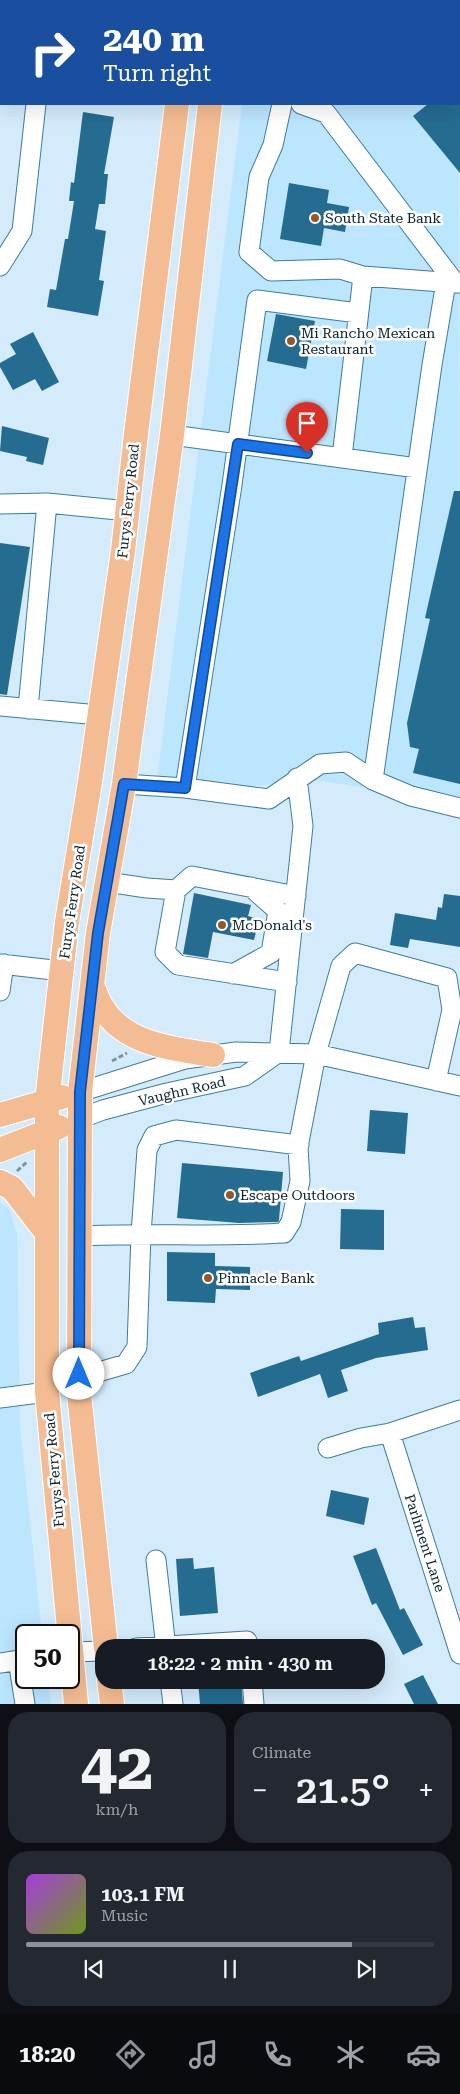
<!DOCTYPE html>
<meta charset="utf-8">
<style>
body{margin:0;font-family:"Roboto Serif",serif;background:#242831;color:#f1f3f6;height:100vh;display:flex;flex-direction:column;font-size:19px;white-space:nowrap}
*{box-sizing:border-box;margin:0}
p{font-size:16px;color:#9ea1a6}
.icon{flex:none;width:28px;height:28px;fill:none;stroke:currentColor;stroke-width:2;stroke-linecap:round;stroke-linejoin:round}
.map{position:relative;height:1704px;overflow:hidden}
.side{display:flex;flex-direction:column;gap:8px;padding:8px;background:#0d0f14;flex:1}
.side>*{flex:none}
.top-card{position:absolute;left:0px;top:0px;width:460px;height:105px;box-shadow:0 5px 20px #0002;background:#1a4fa0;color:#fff;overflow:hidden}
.speed{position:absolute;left:15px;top:1624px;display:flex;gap:10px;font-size:25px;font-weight:700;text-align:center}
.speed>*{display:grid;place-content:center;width:65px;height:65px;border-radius:50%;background:#171b24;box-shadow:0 5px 20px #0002;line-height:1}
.speed .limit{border:2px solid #111;border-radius:8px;background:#fff;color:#111}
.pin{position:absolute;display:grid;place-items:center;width:42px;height:42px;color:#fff;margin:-51px -21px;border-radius:50% 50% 50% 0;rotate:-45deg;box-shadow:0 0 5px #0007}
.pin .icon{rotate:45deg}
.me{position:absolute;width:55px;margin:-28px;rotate:0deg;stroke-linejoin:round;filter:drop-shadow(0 0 4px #0008)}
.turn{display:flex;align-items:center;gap:18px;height:105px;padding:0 20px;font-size:22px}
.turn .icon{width:65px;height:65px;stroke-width:2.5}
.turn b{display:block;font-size:35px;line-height:42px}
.big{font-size:38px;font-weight:600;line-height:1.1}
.side .widget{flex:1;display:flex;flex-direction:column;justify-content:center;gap:8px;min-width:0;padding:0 18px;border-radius:20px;background:#242831}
.side .dial{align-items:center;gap:0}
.dial b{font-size:65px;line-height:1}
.song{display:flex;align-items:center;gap:15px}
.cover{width:60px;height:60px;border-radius:8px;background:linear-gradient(135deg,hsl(280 70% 55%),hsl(80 70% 35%))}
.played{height:5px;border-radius:2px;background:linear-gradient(90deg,#8c9099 80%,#363941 80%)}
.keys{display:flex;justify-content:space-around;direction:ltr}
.heat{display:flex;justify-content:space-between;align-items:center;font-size:28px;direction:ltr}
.side .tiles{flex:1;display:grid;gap:8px;grid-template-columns:1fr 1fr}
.widget:last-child{grid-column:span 2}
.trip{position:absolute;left:95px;top:1639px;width:290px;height:50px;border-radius:20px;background:#171b24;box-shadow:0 5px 20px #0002;font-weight:600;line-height:50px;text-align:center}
.dock{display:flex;height:80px;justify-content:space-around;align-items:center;background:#090b0e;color:#9ea1a6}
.dock .icon{width:35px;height:35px}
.dock .selected{color:#8c9099}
.dock b{font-size:22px;color:#f1f3f6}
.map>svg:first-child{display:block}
.built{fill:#bce5fe}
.building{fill:#256c91}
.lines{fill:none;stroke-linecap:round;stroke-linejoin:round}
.minor-casing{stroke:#407c9e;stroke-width:21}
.major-casing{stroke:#fff;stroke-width:26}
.path{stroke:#7b94a3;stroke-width:3;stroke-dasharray:5 2.5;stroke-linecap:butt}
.minor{stroke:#fff;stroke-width:19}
.major{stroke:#f4bc92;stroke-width:24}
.route-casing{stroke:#114b97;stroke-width:12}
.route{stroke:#1a73e8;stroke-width:9}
.poi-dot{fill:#985723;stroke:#fff;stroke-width:2}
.labels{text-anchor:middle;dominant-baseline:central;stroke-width:5;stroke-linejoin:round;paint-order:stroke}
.poi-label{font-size:14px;fill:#07212f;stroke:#fff;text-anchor:start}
.street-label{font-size:14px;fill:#07212f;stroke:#fff}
</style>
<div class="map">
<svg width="460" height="1704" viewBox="0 0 460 1704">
<rect width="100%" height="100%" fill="#d3ebfb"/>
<path class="built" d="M255,0H430L255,1Z
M459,66L460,802L315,780L155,795L242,104H459Z
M0,1203L9,1209L17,1234L20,1427L42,1635H26V1678H48L51,1704H0Z"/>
<path class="building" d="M428,104H460V173L413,116Z
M83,112L114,117L104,174H108L105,204H99L95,229L106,231L99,280L104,281L98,316L47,307L50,289L56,290L65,239H68L74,201H69L71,182L74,183Z
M289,183L329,190L327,203L349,207L345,232L324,228L321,246L280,239Z
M276,314L315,321L306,369L267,361Z
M33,332L59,382L42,391L35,379L13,390L0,367V363L16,354L10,344Z
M2,426L49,438L43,465L26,461L27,457L0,451Z
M454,491H460V784L413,773L419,749L410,747L407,723L430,619L425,618Z
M0,543L30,547L7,695L0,694Z
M194,893L251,905L248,916L259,919L254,940L213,932L208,958L183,954Z
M444,894L460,896V947L410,939L408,948L390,945L395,913L436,920L438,907L442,908Z
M370,1110L408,1113L405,1154L367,1151Z
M182,1163L283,1172L279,1220L278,1222L239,1223L177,1218Z
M341,1209L384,1210V1250L340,1249Z
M167,1252L215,1253V1266L250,1267V1290L216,1289L215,1303L167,1301Z
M413,1317L415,1328L425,1327L428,1350L376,1358L341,1370L348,1391L328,1398L320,1374L258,1397L250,1373L299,1356L301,1361L379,1334L378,1323Z
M331,1490L369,1498L364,1525L326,1516Z
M376,1548L400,1610L404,1608L423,1645L403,1655L376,1603L372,1605L353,1556Z
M193,1558L194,1569L214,1567L218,1613L180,1616L176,1559Z
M423,1675L438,1704H414L404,1684Z
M198,1680H241L243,1704H200Z"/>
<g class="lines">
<g class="minor-casing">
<path id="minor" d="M47,1V0
M291,1L292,0
M0,59H1
M282,104L273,145L259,177L249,252L271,271L340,269L363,276L342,457
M301,104L326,113L455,283H460
M0,266L22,231L36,104
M363,276L455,283
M172,435L417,468
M0,504L47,503L128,511
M0,706L99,715
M28,709L47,503
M373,780L432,365L446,282
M124,784L185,788L269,799L320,764L346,762L373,780L411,796L460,808
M185,788L232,485L257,300L358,313
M107,882L147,888L176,890L192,876L296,896
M176,890L165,952L178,965L287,982
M0,964L62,971
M233,974L271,953L278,911L251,887
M0,991L4,964
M279,1052L303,826L297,778
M80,1092L185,1059L236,1052L316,1054L460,1086
M79,1119L103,1110L167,1093L245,1076L279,1052
M79,1236C147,1233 216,1237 284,1233L291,1222L300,1181L298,1147L316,1054L341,966L355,953L447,978L452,1010L436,1081
M79,1374L102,1371L126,1364L137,1347L141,1234L147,1150L154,1136L176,1130L299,1145
M0,1398L47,1392
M390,1433L460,1654
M328,1448L361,1438L390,1433L460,1410
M156,1560L166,1648
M136,1648L247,1641L248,1648
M69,1652L104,1651
M18,1660L25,1704
M0,1663L26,1659
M170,1680L173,1704
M252,1680L254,1704"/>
</g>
<g class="major-casing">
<path id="major" d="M190,1V0
M222,1V0
M92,986C96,993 98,1001 102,1007C125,1045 174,1049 213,1055
M0,1115L62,1097
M0,1150L59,1127
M0,1182L12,1188L46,1232
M106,1648L79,1394L80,1092L98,933L124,784L172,435L210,104
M109,1680L112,1704
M76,1704L47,1392V1102L67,922L90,782L123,551L136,434L177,104"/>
</g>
<path class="path" d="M112,1061L127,1053
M17,1171L27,1162"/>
<use href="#minor" class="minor"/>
<use href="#major" class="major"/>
</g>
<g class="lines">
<g class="route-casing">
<path id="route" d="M79,1374L80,1092L98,933L124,784L185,788L238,444L307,453"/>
</g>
<use href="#route" class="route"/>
</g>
<g class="poi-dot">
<circle cx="315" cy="218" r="5"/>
<circle cx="291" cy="341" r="5"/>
<circle cx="222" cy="925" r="5"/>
<circle cx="230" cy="1195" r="5"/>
<circle cx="208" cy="1278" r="5"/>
</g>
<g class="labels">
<g class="poi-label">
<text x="325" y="218">South State Bank</text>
<text x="301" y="333">Mi Rancho Mexican<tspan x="301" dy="16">Restaurant</tspan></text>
<text x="232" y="925">McDonald's</text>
<text x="240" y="1195">Escape Outdoors</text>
<text x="218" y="1278">Pinnacle Bank</text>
</g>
<g class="street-label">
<text transform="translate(128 501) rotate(-84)">Furys Ferry Road</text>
<text transform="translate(72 902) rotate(-82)">Furys Ferry Road</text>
<text transform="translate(182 1091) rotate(-13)">Vaughn Road</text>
<text transform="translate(54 1470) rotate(-95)">Furys Ferry Road</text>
<text transform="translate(425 1543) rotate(72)">Parliment Lane</text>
</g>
</g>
</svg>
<div class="speed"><div class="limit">50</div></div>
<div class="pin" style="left:307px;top:453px;background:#d93025"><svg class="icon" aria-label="arrive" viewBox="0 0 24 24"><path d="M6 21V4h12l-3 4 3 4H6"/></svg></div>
<svg class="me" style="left:79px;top:1374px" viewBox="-20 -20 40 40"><circle r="19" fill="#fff"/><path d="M0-13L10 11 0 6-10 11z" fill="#1a73e8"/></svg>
<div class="trip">18:22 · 2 min · 430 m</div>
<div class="top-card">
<div class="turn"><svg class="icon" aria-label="right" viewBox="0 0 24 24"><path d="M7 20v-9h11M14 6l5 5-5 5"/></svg><div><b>240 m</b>Turn right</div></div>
</div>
</div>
<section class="side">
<div class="tiles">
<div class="widget dial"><b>42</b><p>km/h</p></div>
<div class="widget"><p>Climate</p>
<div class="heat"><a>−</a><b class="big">21.5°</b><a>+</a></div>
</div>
<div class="widget">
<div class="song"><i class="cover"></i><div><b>103.1 FM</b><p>Music</p></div></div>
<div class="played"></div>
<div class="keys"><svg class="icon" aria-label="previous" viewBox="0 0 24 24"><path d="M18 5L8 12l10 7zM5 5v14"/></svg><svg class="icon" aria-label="pause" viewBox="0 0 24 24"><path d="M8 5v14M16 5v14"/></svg><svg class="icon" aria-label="next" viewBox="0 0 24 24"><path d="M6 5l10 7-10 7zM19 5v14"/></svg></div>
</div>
</div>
</section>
<nav class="dock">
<b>18:20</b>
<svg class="icon selected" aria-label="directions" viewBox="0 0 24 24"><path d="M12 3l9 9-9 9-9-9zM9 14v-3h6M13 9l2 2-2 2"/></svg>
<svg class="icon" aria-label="music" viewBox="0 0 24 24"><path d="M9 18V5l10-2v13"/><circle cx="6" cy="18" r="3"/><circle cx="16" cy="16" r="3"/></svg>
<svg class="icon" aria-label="phone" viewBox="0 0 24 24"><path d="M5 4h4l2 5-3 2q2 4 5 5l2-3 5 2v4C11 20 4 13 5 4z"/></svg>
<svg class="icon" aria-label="climate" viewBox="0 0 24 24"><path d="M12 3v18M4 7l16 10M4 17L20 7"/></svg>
<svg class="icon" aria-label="car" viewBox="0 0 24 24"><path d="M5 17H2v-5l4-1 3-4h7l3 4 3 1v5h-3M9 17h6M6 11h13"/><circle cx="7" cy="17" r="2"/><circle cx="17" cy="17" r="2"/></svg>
</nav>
